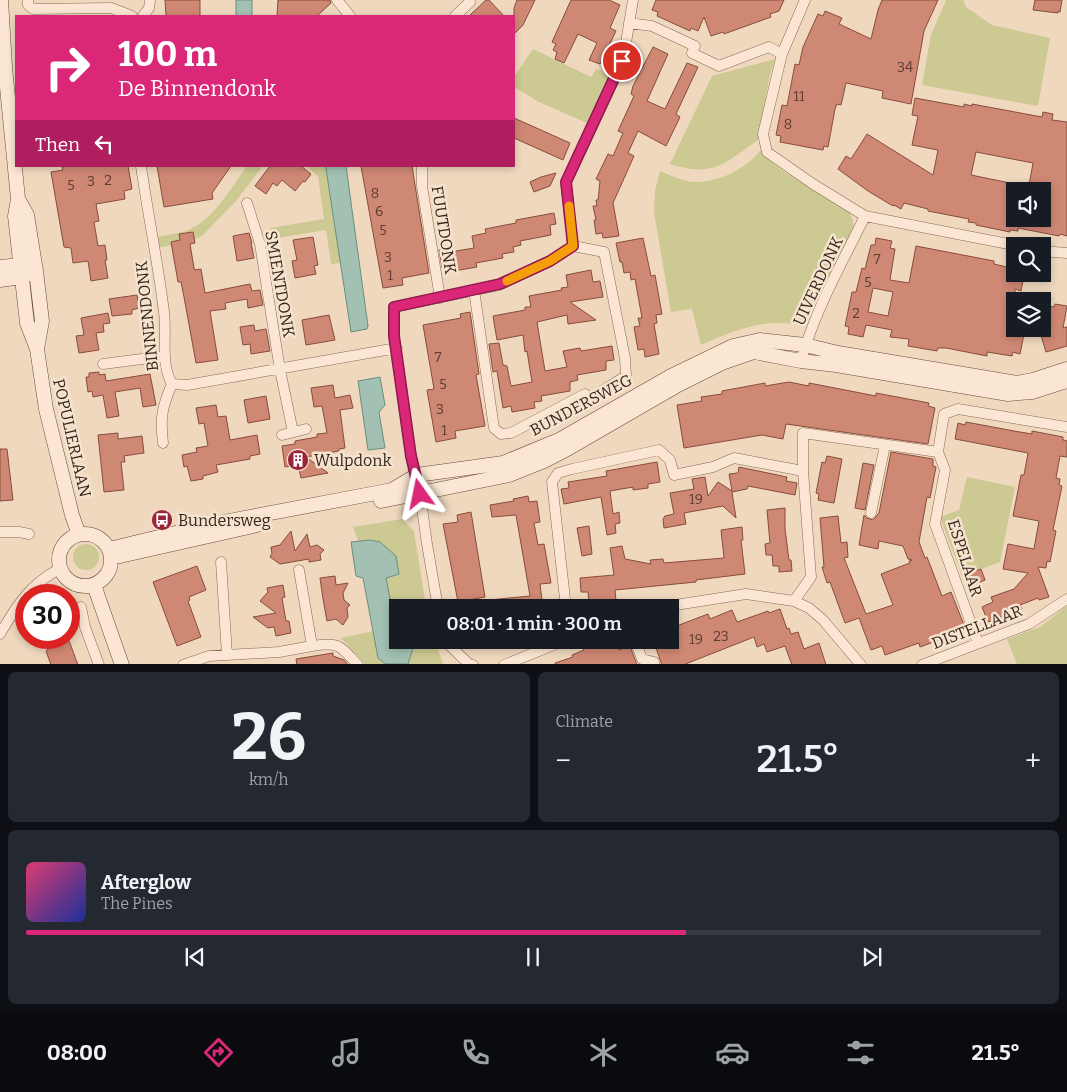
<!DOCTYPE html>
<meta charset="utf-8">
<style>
body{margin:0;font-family:Bitter,serif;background:#242831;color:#f1f3f6;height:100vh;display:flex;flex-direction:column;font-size:19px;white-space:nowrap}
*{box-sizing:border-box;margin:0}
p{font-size:16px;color:#9ea1a6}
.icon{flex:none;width:28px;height:28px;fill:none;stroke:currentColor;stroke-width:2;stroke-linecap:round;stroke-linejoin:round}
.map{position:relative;height:664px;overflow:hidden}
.side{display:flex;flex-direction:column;gap:8px;padding:8px;background:#0d0f14;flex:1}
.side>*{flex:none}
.hud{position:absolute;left:15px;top:15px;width:500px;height:152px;border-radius:0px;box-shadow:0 2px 8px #0003;background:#db2777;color:#fff;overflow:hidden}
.controls{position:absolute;left:1006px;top:182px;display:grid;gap:10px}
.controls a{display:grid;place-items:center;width:45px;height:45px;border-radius:0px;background:#171b24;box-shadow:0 2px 8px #0003;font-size:25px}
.speed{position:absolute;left:15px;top:584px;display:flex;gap:10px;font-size:25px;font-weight:700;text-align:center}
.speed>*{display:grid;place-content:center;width:65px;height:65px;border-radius:50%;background:#171b24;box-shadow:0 2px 8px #0003;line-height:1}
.speed .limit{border:8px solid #d22;background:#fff;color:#111}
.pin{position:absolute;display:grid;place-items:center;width:42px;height:42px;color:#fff;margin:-21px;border:2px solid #fff;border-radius:50%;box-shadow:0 1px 5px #0007}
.me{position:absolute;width:55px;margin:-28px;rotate:348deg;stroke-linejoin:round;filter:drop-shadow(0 0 4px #0008)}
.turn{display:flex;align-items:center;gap:18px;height:105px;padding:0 20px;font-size:22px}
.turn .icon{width:65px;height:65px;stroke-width:2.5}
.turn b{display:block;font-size:35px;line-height:42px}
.then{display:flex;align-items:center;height:48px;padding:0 20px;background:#0003;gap:10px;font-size:19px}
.big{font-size:38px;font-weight:600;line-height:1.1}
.side .card{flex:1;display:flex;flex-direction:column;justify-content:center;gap:8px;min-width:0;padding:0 18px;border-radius:8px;background:#242831}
.side .dial{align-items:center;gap:0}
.dial b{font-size:65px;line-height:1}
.song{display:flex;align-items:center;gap:15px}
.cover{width:60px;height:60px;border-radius:8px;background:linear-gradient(135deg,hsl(340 70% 55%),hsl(230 70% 35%))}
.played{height:5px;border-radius:2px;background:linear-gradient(90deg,#db2777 65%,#363941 65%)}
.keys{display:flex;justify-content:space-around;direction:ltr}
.heat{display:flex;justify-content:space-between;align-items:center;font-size:28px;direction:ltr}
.side .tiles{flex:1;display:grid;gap:8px;grid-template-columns:1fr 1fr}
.card:last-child{grid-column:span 2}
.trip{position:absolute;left:389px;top:599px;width:290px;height:50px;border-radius:0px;background:#171b24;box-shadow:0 2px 8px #0003;font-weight:600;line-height:50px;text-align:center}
.dock{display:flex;height:80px;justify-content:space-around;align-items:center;background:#090b0e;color:#9ea1a6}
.dock .icon{width:35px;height:35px}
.dock .selected{color:#db2777}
.dock b{font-size:22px;color:#f1f3f6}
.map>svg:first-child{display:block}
.green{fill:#cdc992}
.water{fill:#a2c1b2;stroke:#698e7e}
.building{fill:#cf8873;stroke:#884c3c;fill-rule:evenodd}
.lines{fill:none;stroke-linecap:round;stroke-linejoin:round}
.street-casing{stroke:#886856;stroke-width:11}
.secondary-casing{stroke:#6a493a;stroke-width:15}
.street{stroke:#fae6d2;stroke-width:10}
.secondary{stroke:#fae6d2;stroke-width:14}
.route-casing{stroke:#8e194d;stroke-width:12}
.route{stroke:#db2777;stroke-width:9}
.slow{stroke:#f59e0b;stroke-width:9}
.labels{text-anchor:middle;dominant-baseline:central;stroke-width:5;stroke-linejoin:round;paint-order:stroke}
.number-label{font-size:14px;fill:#5d3d32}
.street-label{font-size:16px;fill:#37241c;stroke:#f6e3ce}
.poi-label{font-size:16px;fill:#37241c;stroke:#f6e3ce;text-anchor:start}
</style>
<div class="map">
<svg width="1067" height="665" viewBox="0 0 1067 665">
<rect width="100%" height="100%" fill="#efd8be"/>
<path class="green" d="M946,0H963L966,7L992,25L1050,38L1038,106L922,85L931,35Z
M533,49L591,77L596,69L611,74L587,123L539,102L514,87V77Z
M775,59L770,74L758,140C725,163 713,178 670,164L712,76Z
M761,150C775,173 829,197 854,208L850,214L853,220V232L812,306L808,320L804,326C765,317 735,330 701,345L692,309L671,312L654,212L655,191L660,171C672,176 686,183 698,182C722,181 746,168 761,150Z
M247,166H263L235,202L202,236L191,241L157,248L156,237C166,235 176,234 186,231C214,220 230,189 247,166Z
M306,166H324L326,168L341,263L331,264L326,230L272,239L270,228L324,219L318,176Z
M967,477L1015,487L1000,562L962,576L940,517L959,510Z
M402,519L414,531L426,607L398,608L397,636L386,578L370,540L358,541L353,527Z
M73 557a13 13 0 1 1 26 0a13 13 0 1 1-26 0Z
M1067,606V664H1017L1007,639L1040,627Z
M373,631L378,658L385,664H365L341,638Z
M402,640H435L443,664H408L413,648Z"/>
<path class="water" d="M236,0H252V16H236Z
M324,166H346L368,326L367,329L351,332L326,169Z
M380,377L385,405L379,412L385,448L368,450L358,381Z
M370,540L380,542L396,556L399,574L386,578L398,640H402L413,648L408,664H385L378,658L363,578L356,576L351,542Z"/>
<path class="building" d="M165,0H200V16H166Z
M278,0H330L331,3L317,16H277Z
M486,0H489L504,16H469Z
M517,0H535L523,25L514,34V8Z
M571,0H609L620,5L610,28L616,31L600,64L589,60L597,43L578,34L564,63L555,59L557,52L553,50L556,44L552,42Z
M656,0H784L779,11L770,14L771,17L724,34L723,32L711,36L704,17L698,31L691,28L690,31L657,16L658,12L652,10Z
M882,0H938L924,31L911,104L882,98L883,91L846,83L841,105L837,104L835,109L828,147L824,146L823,150L780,142L781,136L776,135L782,105L787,106L795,64L799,65L803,47L818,14L823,16L825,11L842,18L839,24L871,39L878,10Z
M1035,0H1062L1060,12L1058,11V13L1033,10Z
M653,47L668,54L647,101L665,109L687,63L698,67L676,114L680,117L666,146L638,131L628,153L634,156L613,203L619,236L603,238L602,233L596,234L594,220H596L593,206H597L596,200H598L600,181L596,179L608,154L613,156L623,133L618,131L634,96L631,94L633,86Z
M915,98L964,107V104L972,106V104L1042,117L1043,112L1053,114L1052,120L1067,122V236L1060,234L1059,236L1018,228V231L1010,230V232L976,225V223L968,222L969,219L928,211V209L904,203L901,209L894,205L893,206L868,191L838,169L846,156L851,159L867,134L933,175L938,150L912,145L918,116L912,115ZM976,152L1033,163L1028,191H1042V219H1015V184L971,175Z
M514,118L570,143L563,160L514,138Z
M70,166H128L132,189L124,191L125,199L96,204L99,221L94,222L98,246L105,245L107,260H105L108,278L91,281L88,261L73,263L71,248L64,247L51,172L63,170L62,167Z
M157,166H231L212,193L213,199L164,207Z
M270,166H301L311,174L305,182L303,181L295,191L282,180L277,186L273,183L266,194L255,186Z
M361,166H412L429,273L402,278L403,285L383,288Z
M556,173L550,186L534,192L530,182L541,177Z
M554,213L556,224L550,225L551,235L520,241L521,245L513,247L514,252L502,254L503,258L476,263L477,267L454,271L453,265L442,268L439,250L449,248L450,252L474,248L472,236L486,233L485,229L516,223V220Z
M193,232L195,243L190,244L194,268L195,270L201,269L205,293L250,284L252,291L260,290L263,305L248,308L247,299L225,303L226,309L210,311L218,360L196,363L184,297L181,282H178L171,242L180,240L179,234Z
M249,233L252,243H251L254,258L237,261L233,236Z
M313,237L318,265L314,266L316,274L295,278L292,261L297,260L293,240Z
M643,238L651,276L655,275L662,314L656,315L657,323L654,324L659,354L645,357L644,349L638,350L634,327L640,326L638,318H642L635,279L631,280L630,272L624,273L622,262H620L616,243Z
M876,238L892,241L890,248L895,249L890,280L909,283L916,246L994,261V264L1015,269V274L1024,275L1021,291L1015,289V306L1011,329H1025L1020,354L1013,352L1012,356L987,352V356L946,348H938L937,351L908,346L909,339L890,337L892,330L866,325L863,337L848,334L849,327L845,326L852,292H856L862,268L865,269L871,245H875ZM873,288L893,292L888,316L868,312Z
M591,270L593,282L600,281L603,297L570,302L596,320L568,324L567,315L537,322L545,371L567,367L563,351L580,348L581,351L612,346L614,360L606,361V370L577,375L578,380L570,382V391L541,396L542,401L534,402L535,408L512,412L511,406L503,408L497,371L493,372L489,344L499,343L503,365L507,366L511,386L532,382L527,351L525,352L523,335L497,340L493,316L525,310V307H531L529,296L562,290L561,288L568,287L566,275Z
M137,295L139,308L132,310V314L112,316L109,299Z
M1055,304L1067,306L1063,328L1067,327V346L1046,352L1039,329H1042V305L1054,307Z
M470,312L479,374L476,375L485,426L455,431L456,438L436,442L427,390L434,389L423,325L461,318L460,314Z
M108,313L110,323L103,324L104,332L96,333L99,350L79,353L76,336L84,335L81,318Z
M329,315L335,340L306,345L302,320Z
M254,325L255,331L266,329L270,351L251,354L250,344L243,345L240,327Z
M99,372V375L105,374L106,381L150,374L156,405L143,407L140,388L115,392L119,416L107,418L103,395L93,397L92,391L88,392L86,377H89V373Z
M789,382L809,386V383L876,396V393L929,403L928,406L935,408L928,444L786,424L783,439L762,435L684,448L677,405L702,401L701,397L722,394V391L765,383V386Z
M333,385L335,398L350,395L353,408L340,410L345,448L339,449V451L306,457L328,473L301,478L298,465L285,467L282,446L295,444V441L317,437V434L327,433L322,406L314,407L311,388Z
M266,396L270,419L248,423L244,400Z
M216,405L218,417L226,416L230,440L257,435L260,454L250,456V459L216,465L218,472L203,476V479L191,481L187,466L184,467L182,455L197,452L196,448L208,446L204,423L199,424L196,408Z
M966,422L1014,431L1032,434V431L1063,437V440L1067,441V457L1060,456L1056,478L1060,479L1059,485L1062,486L1053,530L1056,531L1050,562L1047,561L1046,568L1038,567L1049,597L1039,600L1038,598L1020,605L1022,609L988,622L982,607L993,602L991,597L1014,589L1028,573L1003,569L1008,544L1034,549L1039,521L1013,516L1021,475H1024L1028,453L955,439L958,423L965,425Z
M118,433V439L142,436L144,453L124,456L125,462H121L124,490L104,492L98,435Z
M0,449H7L13,500L0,501Z
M891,452L933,459V466L936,467L930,498L927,497L919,542L925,558L927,557L942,596L951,592L966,630L920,647L919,643L885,655L882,646L871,650L859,618L845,623L830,582L827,583L822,567H824L820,518L838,516L841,543L847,542L848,557L844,558L866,614L893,605L881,574L910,563L909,561L912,560L908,559L903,546L879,541L878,549L859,545L864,515L867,518L873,520L879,513Z
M827,456L842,459L834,503L818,500L819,494L816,493L822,462L825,463Z
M657,462L660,482L648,484V488L633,490V487L610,491L613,514L619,512L620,523L615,524L616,533L607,535L601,497L564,504L561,489L569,488L568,482L607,476L606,471Z
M863,463L874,465L865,510L855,508Z
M739,467L787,477L786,481L797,483L795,495L748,486L747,489L732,492L736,518L723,506L684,513L686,524L664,528L663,519L665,516L674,514L670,493L694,489L692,479L705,477L708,496L718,482L732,491L729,474L738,473Z
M528,496L529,502L537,501L540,522L534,523L538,545L544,544L551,583L540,584L543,608H489V600L530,596L516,515L492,517L490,505L514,501L513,499Z
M785,508V529L789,560H791L792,571L779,572V566H773L772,555H766L765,544L770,543L767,510Z
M471,512L485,597L458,602L443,524L458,522L457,515Z
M589,526L592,554L582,556L577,528Z
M742,527L743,540H741L745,574L696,580V582L615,590L616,601L603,602L589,604L588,592H581L580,578L614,575L610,548L622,546L625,559L651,564L650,560L663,559L664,563L724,558L721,530Z
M291,531L295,551L307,534L310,547L317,545L324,550L320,554L321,560L309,562V559L280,564L270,557L272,554L271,547L280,545Z
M197,566L206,590L189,597L190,600L188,601L201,637L177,646L153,582Z
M981,569L985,580L974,585L969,573Z
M335,576L336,585L348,583L343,593L344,600L350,605L347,608L348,617L343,625L336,619L327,621L323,599L320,578Z
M283,585L285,597L282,598L286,621H289L291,633L276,636L274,627L268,628L253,617L276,613L260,601L268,592L267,588Z
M780,609L787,629L789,628L791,634L798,632L804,649L819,643L826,665H792L785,646L767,652L764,644L757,647L754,637L683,665H662L656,648L679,639L674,627L708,614L710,619L732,610L737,622L768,611L769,613Z
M45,638H68L78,665H51L46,651L48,650Z
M610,640L611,642L615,641L619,650L630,646L637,665H555V663L573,657L572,655L584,650L583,649Z
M333,653V656L344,660L348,665H297L296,659Z"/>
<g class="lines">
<g class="street-casing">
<path id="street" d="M28,0V5L33,9L111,8L132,16
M337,0L350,16
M805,0L782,54L763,134L767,152L813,184L865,216L1019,246
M143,16L149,8L150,0
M455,16L470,2L469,0
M629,23L652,26L695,46L692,53L719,66L769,47L782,54
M141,166C148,215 158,263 164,312C167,335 160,363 172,384L187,385L397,348
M422,166V186L440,298
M247,203L260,244L280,370L293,432
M1042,251L1067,253
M474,290L494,428L501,434L511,433L585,394L590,399L626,376L625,358L604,252L573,246
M801,361C815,310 842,263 865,216
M103,364L165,356
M282,435L306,429
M163,443C160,418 162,407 172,384
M938,452L944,414L958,409L1067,427
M803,471V433L938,452L945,470L935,524L978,643
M871,513L885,445
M0,532H19L29,534
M221,562L227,655
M299,570L312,646C340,642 339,645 358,665
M81,607L85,627L99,665
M438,608L427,544L420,494L411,456L394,335V307L499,285L550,261L573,246L566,182L623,61L633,0
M566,608L552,482L558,473L572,469L659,450L670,460L674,475L713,467L734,458L803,471L811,577L794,601
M656,608L746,594L794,601L809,608L823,620L861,665
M0,634C17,605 30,584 61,568
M447,640L448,644L469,664L473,665
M635,640L642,659L654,662V665
M183,665L209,656L279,652L312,646
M504,665L566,640
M922,665L1029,624L1067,599"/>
</g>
<g class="secondary-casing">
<path id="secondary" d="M1,0L5,67L18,199L15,216L27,323L37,349L46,409L72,515L79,535
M18,199L27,215L36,271L42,321L37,349
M0,267L20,265L29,268
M0,280L22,277L28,274
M381,501L509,475L544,461L569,448L678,385L722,363L754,352L801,361L836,365L1008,394L1032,392L1067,381
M59 560a26 26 0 1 1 52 0a26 26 0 1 1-52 0Z
M109,549L213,524L392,490L417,475L503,463L559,440L671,376L733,346L760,340L805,345L838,353L1017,383L1033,380L1067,369
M111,558L257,525
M94,585L122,665"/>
</g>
<use href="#street" class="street"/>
<use href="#secondary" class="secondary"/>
</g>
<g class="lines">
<g class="route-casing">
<path id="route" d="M420,494L411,456L394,336V307L500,284L550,261L573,246L566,182L622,61"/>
</g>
<use href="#route" class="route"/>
<path class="slow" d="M507,281L550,261L573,246L569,206"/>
</g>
<defs>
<g id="building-disc" transform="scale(1.125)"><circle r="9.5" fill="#99253b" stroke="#f6e3ce"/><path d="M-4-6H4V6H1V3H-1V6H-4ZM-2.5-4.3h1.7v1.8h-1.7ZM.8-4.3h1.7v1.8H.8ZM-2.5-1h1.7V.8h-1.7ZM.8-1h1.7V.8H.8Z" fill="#fff"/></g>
<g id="bus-disc" transform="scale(1.125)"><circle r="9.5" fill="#99253b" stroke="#f6e3ce"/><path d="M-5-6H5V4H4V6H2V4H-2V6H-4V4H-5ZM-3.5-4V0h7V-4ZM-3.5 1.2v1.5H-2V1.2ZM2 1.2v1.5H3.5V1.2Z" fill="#fff"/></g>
</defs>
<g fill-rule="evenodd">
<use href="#building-disc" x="298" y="460"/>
<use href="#bus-disc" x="162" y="520"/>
</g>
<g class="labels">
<g class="number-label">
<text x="905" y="67">34</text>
<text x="799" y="96">11</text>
<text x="788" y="124">8</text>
<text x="108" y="180">2</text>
<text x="91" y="181">3</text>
<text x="71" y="185">5</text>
<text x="375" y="193">8</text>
<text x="379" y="211">6</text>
<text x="383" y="230">5</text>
<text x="388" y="257">3</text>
<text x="877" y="259">7</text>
<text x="390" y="275">1</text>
<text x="868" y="282">5</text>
<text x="856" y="313">2</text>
<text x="438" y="357">7</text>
<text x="443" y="384">5</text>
<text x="440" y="409">3</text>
<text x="444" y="430">1</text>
<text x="696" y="499">19</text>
<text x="721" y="636">23</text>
<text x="696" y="639">19</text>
</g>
<g class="street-label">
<text transform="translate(444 230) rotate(81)">FUUTDONK</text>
<text transform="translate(818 281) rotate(-65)">UIVERDONK</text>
<text transform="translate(280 284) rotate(80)">SMIENTDONK</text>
<text transform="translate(147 316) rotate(-96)">BINNENDONK</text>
<text transform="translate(581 405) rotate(-28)">BUNDERSWEG</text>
<text transform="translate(72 438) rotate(77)">POPULIERLAAN</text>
<text transform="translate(965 558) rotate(72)">ESPELAAR</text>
<text transform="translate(977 627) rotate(-21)">DISTELLAAR</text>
</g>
<g class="poi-label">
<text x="314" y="460">Wulpdonk</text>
<text x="178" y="520">Bundersweg</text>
</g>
</g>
</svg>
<div class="controls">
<a><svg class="icon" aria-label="sound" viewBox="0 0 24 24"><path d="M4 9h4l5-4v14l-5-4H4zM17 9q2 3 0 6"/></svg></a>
<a><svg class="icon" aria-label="search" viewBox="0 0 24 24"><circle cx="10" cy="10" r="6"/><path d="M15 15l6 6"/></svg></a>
<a><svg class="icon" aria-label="layers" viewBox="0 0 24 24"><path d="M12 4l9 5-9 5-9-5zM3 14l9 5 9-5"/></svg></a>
</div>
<div class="speed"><div class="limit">30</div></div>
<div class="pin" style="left:622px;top:61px;background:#d93025"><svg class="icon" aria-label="arrive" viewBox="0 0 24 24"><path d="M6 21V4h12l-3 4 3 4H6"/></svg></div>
<svg class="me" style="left:420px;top:494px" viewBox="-20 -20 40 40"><path d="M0-17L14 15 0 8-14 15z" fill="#db2777" stroke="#fff" stroke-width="4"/></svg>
<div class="trip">08:01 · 1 min · 300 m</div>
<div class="hud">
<div class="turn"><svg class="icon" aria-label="right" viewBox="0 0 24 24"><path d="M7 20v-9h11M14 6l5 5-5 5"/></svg><div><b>100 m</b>De Binnendonk</div></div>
<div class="then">Then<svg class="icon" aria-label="left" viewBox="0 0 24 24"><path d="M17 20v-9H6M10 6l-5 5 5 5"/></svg></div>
</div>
</div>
<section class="side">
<div class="tiles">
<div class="card dial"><b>26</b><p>km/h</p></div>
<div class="card"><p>Climate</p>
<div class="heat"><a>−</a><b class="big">21.5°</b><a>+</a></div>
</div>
<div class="card">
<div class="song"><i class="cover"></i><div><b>Afterglow</b><p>The Pines</p></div></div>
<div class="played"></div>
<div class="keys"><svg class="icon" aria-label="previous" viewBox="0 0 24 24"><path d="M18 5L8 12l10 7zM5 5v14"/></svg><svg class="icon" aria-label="pause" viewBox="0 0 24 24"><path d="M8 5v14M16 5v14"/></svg><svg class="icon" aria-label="next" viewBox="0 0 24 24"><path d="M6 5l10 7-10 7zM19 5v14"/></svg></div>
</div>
</div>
</section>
<nav class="dock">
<b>08:00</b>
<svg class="icon selected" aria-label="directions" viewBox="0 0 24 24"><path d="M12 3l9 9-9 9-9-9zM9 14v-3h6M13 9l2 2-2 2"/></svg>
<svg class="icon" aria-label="music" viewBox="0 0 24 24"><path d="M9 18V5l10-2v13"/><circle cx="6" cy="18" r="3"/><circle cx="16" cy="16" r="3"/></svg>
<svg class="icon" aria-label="phone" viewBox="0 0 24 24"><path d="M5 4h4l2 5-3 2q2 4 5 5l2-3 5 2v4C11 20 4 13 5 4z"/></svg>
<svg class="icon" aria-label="climate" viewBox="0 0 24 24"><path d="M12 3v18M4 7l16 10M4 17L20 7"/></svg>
<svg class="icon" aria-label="car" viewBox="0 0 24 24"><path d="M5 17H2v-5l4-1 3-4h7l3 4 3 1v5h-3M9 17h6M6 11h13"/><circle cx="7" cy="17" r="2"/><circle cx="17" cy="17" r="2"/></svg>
<svg class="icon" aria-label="filters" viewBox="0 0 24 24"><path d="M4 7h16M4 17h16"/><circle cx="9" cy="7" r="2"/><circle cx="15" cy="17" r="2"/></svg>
<b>21.5°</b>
</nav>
